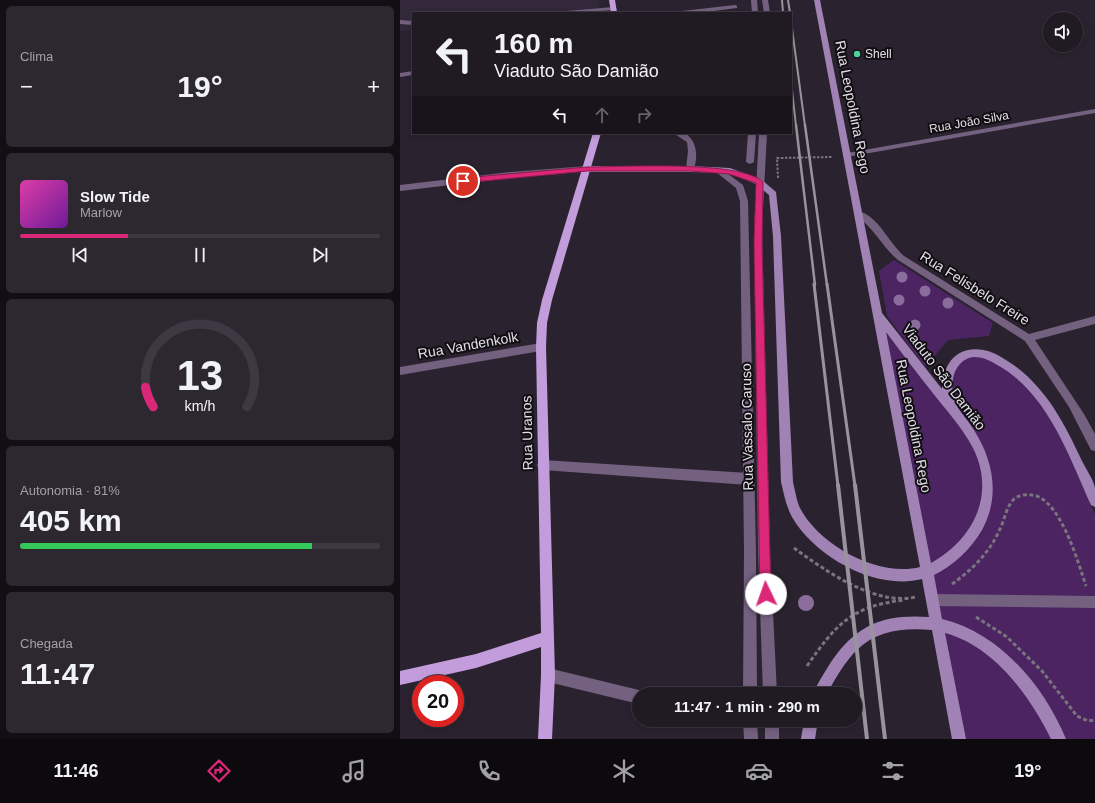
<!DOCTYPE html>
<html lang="pt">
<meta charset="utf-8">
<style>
body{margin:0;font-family:Helvetica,sans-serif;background:#2d2730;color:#f1f3f6;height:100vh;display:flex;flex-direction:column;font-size:15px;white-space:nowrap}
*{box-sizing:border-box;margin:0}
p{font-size:13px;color:#a2a1a6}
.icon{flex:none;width:22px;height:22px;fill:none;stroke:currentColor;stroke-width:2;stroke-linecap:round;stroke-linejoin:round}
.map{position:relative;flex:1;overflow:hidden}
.panel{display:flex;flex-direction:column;gap:6px;padding:6px;background:#120e13;width:400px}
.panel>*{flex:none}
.guide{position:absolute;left:12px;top:12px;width:380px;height:122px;border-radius:0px;box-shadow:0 2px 6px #0003,0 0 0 1px #3d3841;background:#201a23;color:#f1f3f6;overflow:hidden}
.fabs{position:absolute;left:643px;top:12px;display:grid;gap:8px}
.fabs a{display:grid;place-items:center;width:40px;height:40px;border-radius:50%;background:#201a23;box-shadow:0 2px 6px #0003,0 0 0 1px #3d3841;font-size:20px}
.speed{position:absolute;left:12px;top:675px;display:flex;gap:8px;font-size:20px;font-weight:700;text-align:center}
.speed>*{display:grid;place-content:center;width:52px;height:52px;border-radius:50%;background:#201a23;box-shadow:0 2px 6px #0003,0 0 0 1px #3d3841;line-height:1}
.speed .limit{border:6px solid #d22;background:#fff;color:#111}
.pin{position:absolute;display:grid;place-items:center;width:34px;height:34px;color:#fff;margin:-17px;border:2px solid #fff;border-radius:50%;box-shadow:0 1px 4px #0007}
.me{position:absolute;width:44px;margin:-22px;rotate:357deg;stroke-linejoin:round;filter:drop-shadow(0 0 3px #0008)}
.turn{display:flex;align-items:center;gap:14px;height:84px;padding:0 16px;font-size:18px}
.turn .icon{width:52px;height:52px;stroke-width:2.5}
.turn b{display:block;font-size:28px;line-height:34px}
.lanes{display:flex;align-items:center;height:38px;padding:0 16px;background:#0003;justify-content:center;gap:20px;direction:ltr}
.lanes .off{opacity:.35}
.big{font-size:30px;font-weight:600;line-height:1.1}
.panel .tile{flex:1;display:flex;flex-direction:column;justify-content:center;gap:6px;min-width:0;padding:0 14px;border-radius:6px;background:#2d2730}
.panel .dial{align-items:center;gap:0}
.dial svg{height:104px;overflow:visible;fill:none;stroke:#3d3841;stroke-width:7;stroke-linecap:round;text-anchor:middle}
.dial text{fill:#f1f3f6;stroke:none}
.song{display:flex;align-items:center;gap:12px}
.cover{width:48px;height:48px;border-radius:6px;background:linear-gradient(135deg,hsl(320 70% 55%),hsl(280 70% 35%))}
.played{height:4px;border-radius:2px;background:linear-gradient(90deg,#db2777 30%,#3d3841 30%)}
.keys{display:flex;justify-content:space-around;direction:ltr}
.heat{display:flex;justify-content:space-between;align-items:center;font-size:22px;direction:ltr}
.charge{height:6px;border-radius:3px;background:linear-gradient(90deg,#34c759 81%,#3d3841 0)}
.trip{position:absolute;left:232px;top:687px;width:230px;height:40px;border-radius:20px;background:#201a23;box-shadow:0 2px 6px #0003,0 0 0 1px #3d3841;font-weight:600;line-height:40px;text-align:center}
.menu{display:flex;height:64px;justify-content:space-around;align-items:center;background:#0d0a0e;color:#a2a1a6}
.menu .icon{width:28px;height:28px}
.menu .on{color:#db2777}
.menu b{font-size:18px;color:#f1f3f6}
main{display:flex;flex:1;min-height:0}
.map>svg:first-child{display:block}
.built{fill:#32283a}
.green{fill:#4b2461}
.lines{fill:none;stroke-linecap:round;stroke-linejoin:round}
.path-far1{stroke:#7a747e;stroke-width:2;stroke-dasharray:2.5 1.5;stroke-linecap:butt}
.path{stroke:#7a747e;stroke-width:3;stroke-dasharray:4 2.5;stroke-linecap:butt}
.service{fill:#746180;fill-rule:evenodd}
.minor{fill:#746180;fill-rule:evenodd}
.tertiary{fill:#746180;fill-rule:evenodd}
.secondary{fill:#a083b4;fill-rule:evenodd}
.primary{fill:#c39cdc;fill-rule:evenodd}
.rail-far3{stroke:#99939d;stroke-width:2}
.rail-far2{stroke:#99939d;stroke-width:2.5}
.rail-far1{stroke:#99939d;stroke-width:3}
.rail{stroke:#99939d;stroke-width:4}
.tree{fill:#8a6d9c}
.route{fill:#db2777;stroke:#8e194d}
.poi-dot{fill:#4dd39a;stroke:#110e13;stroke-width:1.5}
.labels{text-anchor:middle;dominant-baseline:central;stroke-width:4;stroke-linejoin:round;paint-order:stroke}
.far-poi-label{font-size:12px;fill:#e4dfe7;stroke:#110e13;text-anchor:start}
.far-street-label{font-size:12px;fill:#e4dfe7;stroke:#110e13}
.street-label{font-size:14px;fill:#e4dfe7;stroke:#110e13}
</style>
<main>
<section class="panel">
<div class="tile"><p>Clima</p>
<div class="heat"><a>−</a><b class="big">19°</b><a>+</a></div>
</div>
<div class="tile">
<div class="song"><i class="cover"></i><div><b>Slow Tide</b><p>Marlow</p></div></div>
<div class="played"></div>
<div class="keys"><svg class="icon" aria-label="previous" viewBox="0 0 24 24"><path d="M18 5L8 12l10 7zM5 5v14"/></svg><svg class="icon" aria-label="pause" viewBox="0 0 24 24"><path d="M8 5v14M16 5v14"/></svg><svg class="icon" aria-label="next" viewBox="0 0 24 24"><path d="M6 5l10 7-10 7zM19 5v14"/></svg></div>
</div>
<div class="tile dial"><svg viewBox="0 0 100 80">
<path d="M14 69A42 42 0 1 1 86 69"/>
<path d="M14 69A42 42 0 0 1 8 54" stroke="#db2777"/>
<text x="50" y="56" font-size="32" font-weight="700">13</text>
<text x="50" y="72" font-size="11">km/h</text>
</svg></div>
<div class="tile"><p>Autonomia · 81%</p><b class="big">405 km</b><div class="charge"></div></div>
<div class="tile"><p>Chegada</p><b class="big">11:47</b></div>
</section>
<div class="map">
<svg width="695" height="739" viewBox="0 0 695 739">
<rect width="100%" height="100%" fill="#2a232f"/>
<path class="built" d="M0,0H199L201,11L183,13H13V30L0,31Z"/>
<path class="green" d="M494,260L593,323L589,336L548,340L525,367L487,316L479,271Z
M477,314L548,404C542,372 541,374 564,351L586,352L622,376L659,425L695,515V739H560Z"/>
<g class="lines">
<path class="path-far1" d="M378,178L377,158L432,157"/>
<path class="path" d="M394,548C426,571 474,606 516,597
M552,584C572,570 590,552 600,529C605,519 606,507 614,499C619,495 626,494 632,495C660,498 678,562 686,586
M576,617L607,637L642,671L677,716L688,721L695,720
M407,666C436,624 452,606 504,600"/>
<path class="service" d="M351,0H357L358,13H352Z
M362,0H368L370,13H364Z
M335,5L337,6V8L297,13H279L282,11Z
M214,7L217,9L216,10L163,13L166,11Z
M0,20L13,21V25L0,24Z
M193,133H231L227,135H197Z
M273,133L286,134C298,142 298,159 293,171H287L286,169L288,151L287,142Z
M348,133H356L354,162L350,164L346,162Z
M359,133H367L362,228L370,550L377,694H363L358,550L354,228Z
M143,460L348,473L352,475L354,479L352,483L348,485L143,470L139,469L137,465L139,461Z
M365,720H379V739H365Z"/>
<path class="minor" d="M13,71V75L0,77V73Z
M695,109V113L447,157L443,155L447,153Z
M187,166L191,169L190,171L111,178L0,191V185L111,172Z
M319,167L343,185L348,201L356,551L357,694H343L344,551L340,201L336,188L316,172L315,170Z
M141,343L144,344L146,347L144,350L141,351L0,375V367Z
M532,594L695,596V608L532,606L528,604L526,600L528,596Z
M148,668L239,690L245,694H239V704L148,682L143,680L141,675L143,670Z
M343,720H357L358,739H344Z"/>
<path class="tertiary" d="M459,211C480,218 488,242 504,256L629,334L695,316V324L635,340L684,414L695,434V451L691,450L669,407L625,341L498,260C482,247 474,227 456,216L455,214Z"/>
<path class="secondary" d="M414,0H420L482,313L542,389C542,376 547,361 558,354C572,346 588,349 601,357C642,380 663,420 682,461C686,469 693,479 695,488C695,494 695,501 695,507L691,505C669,456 648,394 599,366C591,361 584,357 574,357C562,358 554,369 553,380C549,404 563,412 574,430C594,462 600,497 582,530C571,549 553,566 534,575L542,619C600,633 644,686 666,739H651C630,696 594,646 545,633L566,739H552L532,630C473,625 453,645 427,694H413C418,682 425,672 431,662C457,624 484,614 529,617L522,579C476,591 415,557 392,517C386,506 384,494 381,482L373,236L369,195L356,184L329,173L290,172H187L183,169L187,166H290L330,168L362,180L376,192L381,236L393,482C395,490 396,498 399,506C417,544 478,578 520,567ZM486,332C501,352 516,372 532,392C546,410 562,427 573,448C596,494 574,539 531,563Z
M404,720H418L415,739H401Z"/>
<path class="primary" d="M209,0H215L217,13H211Z
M193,133H201L152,300L147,323L146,347L155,675L152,739H138L141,675V647L76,668L0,685V671L76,654L141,633L136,347L137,323L142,300Z"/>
<path class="rail-far3" d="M382,0L383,13
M388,0L390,13
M391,21L405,126
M391,81L396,126"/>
<path class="rail-far2" d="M396,125L415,285
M405,125L427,285"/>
<path class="rail-far1" d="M414,284L438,486
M427,284L455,486"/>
<path class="rail" d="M438,485L467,739
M455,485L485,739"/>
</g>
<g class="tree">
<circle cx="502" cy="277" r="5.5"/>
<circle cx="525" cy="291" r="5.5"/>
<circle cx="499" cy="300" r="5.5"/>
<circle cx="548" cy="303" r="5.5"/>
<circle cx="515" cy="325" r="5.5"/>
<circle cx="406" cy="603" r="8"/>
</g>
<path class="route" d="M187,167C221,167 341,160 363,182L362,244L371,594L370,598L366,600L362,598L360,594L354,244L356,183L329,174L290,171H187L63,183L60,181L63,178Z"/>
<circle class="poi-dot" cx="457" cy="54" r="4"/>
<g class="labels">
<g class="far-poi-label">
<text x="465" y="54">Shell</text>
</g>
<g class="far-street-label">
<text transform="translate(569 122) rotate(-10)">Rua João Silva</text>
</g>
<g class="street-label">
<text transform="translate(453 107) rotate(79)">Rua Leopoldina Rego</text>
<text transform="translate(575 288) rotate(32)">Rua Felisbelo Freire</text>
<text transform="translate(68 345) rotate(-10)">Rua Vandenkolk</text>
<text transform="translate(544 377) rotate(53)">Viaduto São Damião</text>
<text transform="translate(514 426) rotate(79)">Rua Leopoldina Rego</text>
<text transform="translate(347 427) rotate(-91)">Rua Vassalo Caruso</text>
<text transform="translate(127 433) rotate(-91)">Rua Uranos</text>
</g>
</g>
</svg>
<div class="fabs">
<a><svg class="icon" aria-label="sound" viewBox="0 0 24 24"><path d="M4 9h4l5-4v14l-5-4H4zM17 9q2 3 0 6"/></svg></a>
</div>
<div class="speed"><div class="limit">20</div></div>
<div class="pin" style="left:63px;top:181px;background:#d93025"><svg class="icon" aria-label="arrive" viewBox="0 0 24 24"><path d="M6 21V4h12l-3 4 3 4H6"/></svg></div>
<svg class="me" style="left:366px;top:594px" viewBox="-20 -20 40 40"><circle r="19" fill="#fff"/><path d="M0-13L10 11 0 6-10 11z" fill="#db2777"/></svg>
<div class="trip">11:47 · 1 min · 290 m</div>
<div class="guide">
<div class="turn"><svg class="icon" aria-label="left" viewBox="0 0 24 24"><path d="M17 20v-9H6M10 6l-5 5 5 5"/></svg><div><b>160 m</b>Viaduto São Damião</div></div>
<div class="lanes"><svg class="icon" aria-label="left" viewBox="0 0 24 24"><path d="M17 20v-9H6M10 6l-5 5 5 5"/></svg><svg class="icon off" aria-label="ahead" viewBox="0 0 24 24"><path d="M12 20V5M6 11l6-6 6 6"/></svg><svg class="icon off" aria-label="right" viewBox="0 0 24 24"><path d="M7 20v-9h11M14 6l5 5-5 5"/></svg></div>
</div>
</div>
</main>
<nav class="menu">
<b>11:46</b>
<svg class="icon on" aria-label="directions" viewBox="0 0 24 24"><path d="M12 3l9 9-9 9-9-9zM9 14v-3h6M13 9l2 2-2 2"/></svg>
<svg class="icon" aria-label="music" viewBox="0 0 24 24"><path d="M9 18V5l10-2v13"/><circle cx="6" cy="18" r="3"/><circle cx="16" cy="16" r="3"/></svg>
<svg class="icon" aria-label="phone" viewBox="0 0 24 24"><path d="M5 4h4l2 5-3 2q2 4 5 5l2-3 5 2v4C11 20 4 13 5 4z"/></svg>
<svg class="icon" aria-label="climate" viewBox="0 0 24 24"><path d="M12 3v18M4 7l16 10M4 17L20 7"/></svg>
<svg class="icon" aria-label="car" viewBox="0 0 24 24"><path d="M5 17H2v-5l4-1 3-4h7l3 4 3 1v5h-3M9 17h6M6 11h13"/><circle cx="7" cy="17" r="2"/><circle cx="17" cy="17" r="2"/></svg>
<svg class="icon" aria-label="filters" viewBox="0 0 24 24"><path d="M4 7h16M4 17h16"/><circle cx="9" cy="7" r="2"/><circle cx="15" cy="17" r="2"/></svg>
<b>19°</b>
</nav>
